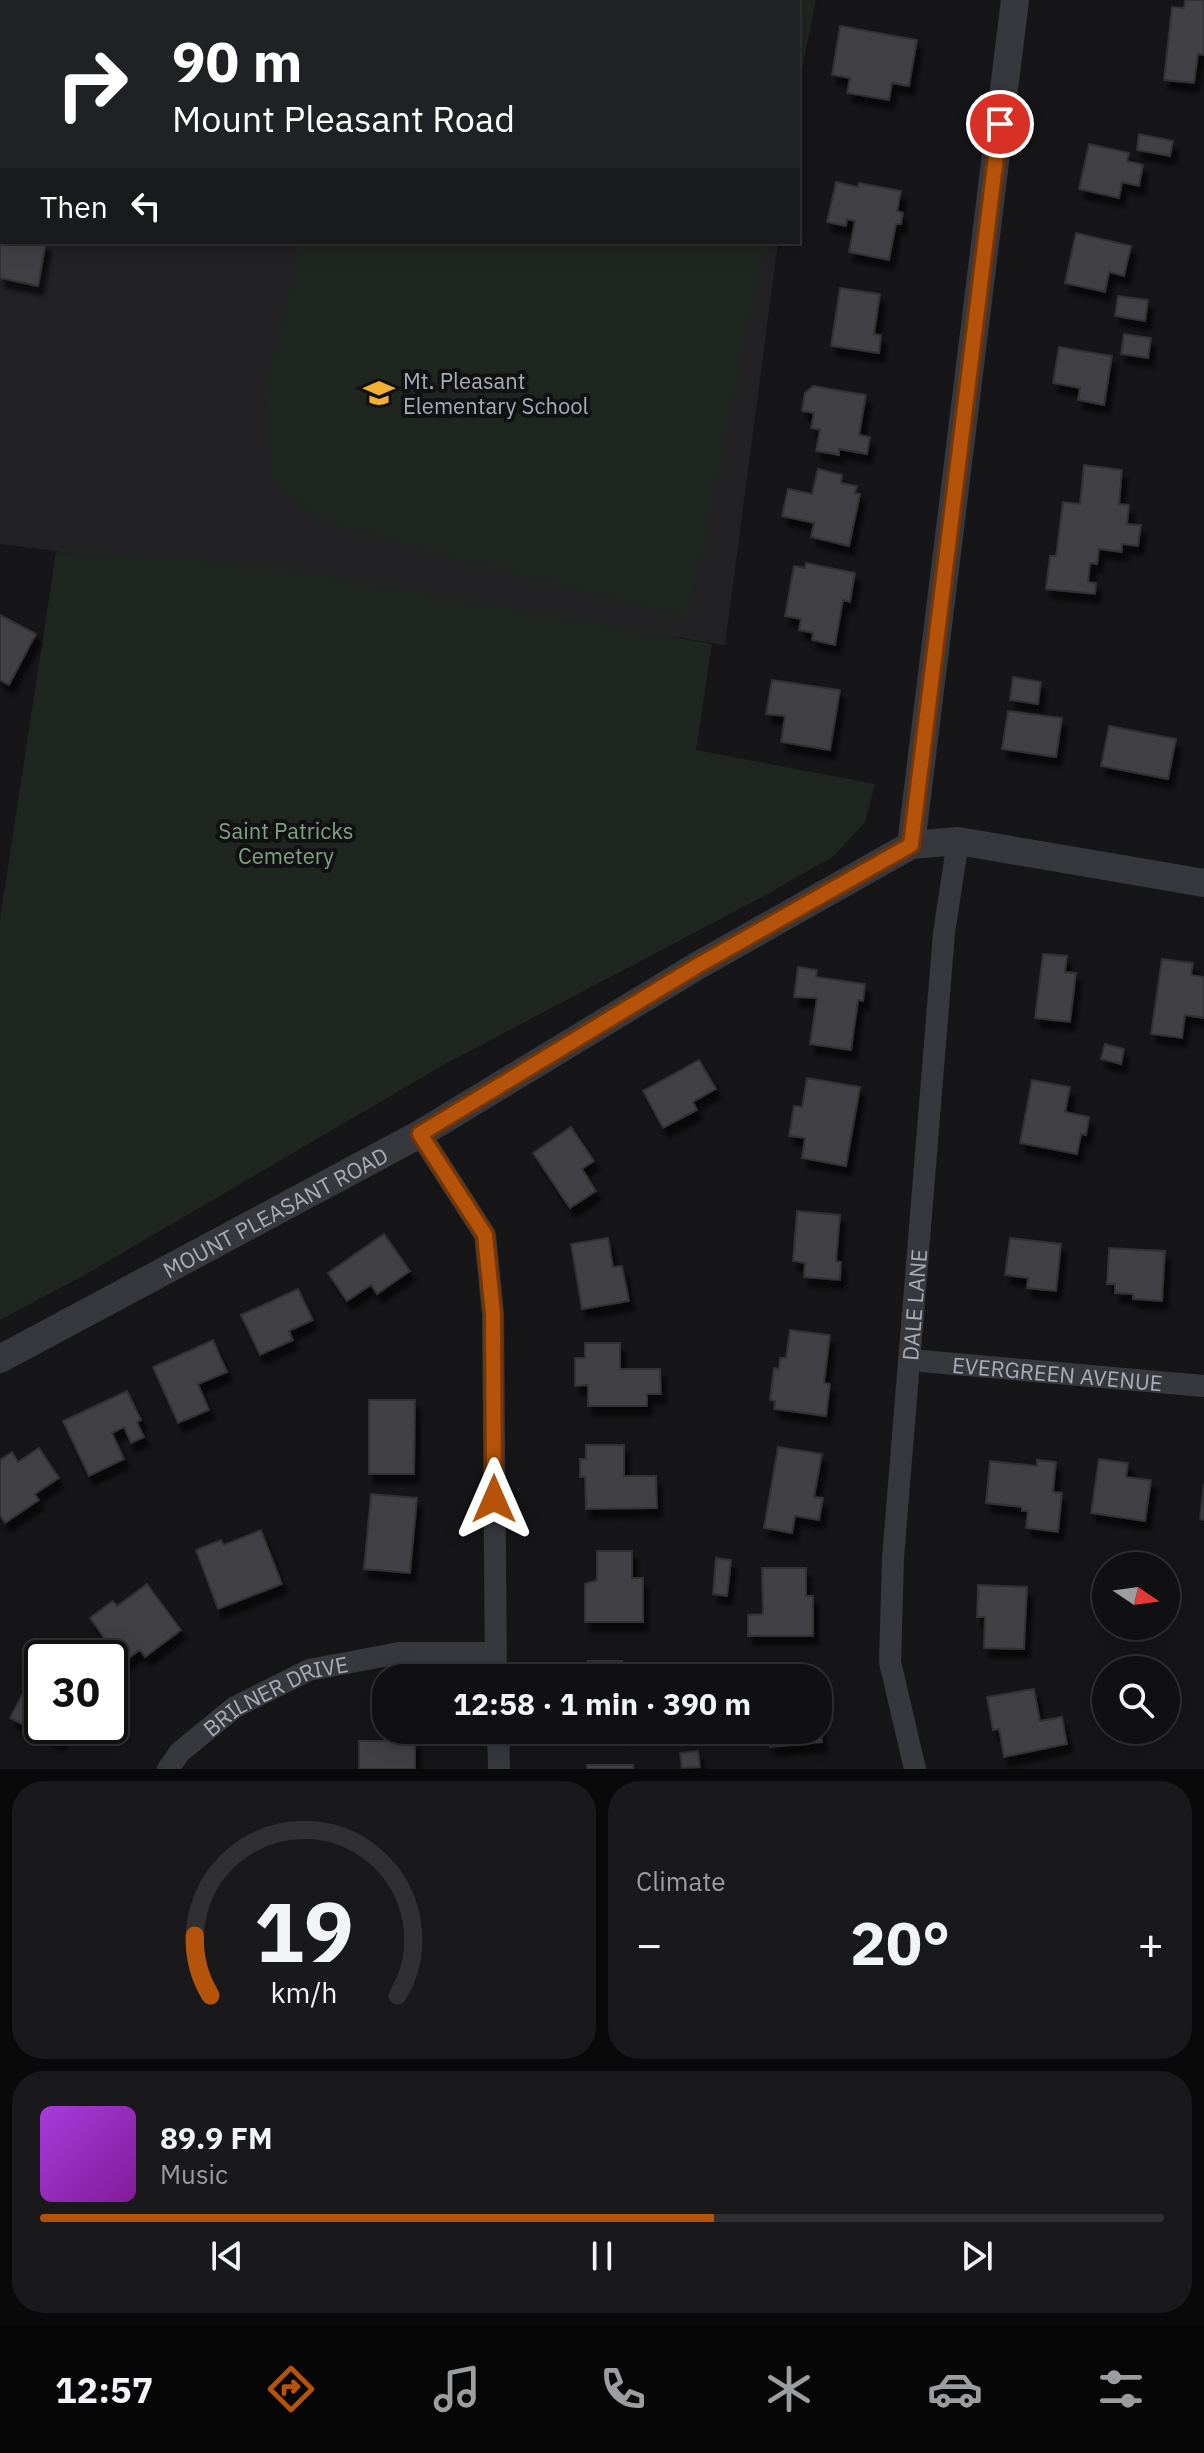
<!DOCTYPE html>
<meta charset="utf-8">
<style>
body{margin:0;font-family:"IBM Plex Sans",sans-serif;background:#19191b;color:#f1f3f6;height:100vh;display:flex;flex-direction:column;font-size:30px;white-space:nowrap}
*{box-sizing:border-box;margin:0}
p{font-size:26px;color:#9c9d9f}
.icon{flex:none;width:44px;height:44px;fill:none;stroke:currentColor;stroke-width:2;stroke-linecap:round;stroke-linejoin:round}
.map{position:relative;height:1769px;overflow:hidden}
.drawer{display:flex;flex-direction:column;gap:12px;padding:12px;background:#09090a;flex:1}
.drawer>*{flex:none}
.top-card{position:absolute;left:0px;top:0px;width:800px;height:244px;box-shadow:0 4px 20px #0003,0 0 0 2px #303032;background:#202124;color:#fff;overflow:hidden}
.needle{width:52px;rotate:103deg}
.buttons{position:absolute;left:1092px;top:1552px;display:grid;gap:16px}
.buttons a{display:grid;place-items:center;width:88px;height:88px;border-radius:50%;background:#101012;box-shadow:0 4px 20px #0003,0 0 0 2px #303032;font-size:40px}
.speed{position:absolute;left:24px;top:1640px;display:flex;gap:16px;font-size:40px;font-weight:700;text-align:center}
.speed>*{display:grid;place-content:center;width:104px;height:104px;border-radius:50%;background:#101012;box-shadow:0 4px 20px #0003,0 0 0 2px #303032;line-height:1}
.speed .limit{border:4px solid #111;border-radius:12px;background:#fff;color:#111}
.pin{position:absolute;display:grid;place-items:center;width:68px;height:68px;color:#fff;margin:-34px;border:4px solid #fff;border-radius:50%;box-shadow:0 2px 8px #0007}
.me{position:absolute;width:88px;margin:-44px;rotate:0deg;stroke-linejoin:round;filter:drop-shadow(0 0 6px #0008)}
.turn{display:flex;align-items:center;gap:28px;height:168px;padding:0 40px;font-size:36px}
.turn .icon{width:104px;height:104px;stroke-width:2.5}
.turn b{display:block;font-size:56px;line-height:68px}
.then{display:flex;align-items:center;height:76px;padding:0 40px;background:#0003;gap:16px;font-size:30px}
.big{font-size:60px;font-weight:700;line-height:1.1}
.drawer .widget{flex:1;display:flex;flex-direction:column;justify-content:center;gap:12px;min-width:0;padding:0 28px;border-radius:32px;background:#19191b}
.drawer .dial{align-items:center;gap:0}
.dial svg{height:208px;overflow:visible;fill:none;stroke:#303032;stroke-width:7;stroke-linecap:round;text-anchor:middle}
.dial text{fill:#f1f3f6;stroke:none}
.song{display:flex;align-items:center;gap:24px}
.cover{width:96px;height:96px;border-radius:12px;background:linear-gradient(135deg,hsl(280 70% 55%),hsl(290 70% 35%))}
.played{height:8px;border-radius:4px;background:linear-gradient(90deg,#b45309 60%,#303032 60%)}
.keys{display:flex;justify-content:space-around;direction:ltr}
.heat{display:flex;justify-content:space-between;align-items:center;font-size:44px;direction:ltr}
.drawer .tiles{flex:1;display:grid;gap:12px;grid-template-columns:1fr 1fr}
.widget:last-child{grid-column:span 2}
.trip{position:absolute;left:372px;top:1664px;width:460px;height:80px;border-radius:32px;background:#101012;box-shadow:0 4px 20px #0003,0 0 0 2px #303032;font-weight:700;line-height:80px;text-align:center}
.tabs{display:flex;height:128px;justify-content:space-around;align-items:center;background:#060607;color:#9c9d9f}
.tabs .icon{width:56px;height:56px}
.tabs .selected{color:#b45309}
.tabs b{font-size:36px;color:#f1f3f6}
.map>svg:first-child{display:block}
.built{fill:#222225}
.green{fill:#1e261f}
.building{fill:#404145;stroke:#303034;stroke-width:2;filter:url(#shadow)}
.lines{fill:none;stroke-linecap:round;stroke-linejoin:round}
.service{stroke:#37383d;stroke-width:11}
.minor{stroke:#37383d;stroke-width:22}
.tertiary{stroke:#37383d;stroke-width:28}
.route-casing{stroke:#753606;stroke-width:20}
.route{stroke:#b45309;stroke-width:14}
.labels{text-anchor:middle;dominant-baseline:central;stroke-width:8;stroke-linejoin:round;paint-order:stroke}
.poi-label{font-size:22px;fill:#a8adb8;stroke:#111113;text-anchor:start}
.park-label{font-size:22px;fill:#7fa381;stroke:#111113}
.street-label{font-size:22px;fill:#a8adb8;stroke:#111113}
</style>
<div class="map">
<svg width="1204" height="1769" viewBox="0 0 1204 1769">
<defs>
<filter id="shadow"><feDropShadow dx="5" dy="9" stdDeviation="2" flood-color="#0009"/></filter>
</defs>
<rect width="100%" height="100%" fill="#161618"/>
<path class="built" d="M0,0H810L2,2V242H778L725,645L264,571L102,557L0,544Z"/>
<path class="green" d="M380,0H816L798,89V2H380Z
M301,242H766L689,618L433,553L314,517L272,478L264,395Z
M56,552L190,560L286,569L712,644L696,750L875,784L865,822L834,856L764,896L447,1063L81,1277L0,1320V920Z"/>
<path class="building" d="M1185,0H1204V55L1198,54L1194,83L1164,80L1172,7L1184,8Z
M840,26L917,40L909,86L892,83L889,100L847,93L850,78L832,75Z
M1139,134L1173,141L1170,156L1137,150Z
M1089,144L1129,153L1127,161L1143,165L1139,186L1122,182L1119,198L1079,189Z
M0,149L2,242H46L38,286L0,278Z
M836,182L858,187L859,183L901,191L897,211L903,213L901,224H896L889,260L849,252L855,221L847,219L846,226L827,222Z
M1076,233L1131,246L1124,276L1109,272L1105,292L1065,283Z
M840,288L880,294L874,334L881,335L879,353L831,346Z
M1118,296L1148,300L1145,321L1115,316Z
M1124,334L1151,338L1148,358L1121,354Z
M1059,347L1112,356L1104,405L1078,400L1080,388L1053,383Z
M813,386L866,395L859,435L870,437L867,454L839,449V455L816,451L820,430L811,428L814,413L802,411L805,393Z
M1084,465L1122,470L1119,504L1129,505L1127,524L1141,525L1138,546L1122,544V552L1099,549L1097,564L1090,563L1088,582L1096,583L1095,594L1046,589L1050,556H1056L1063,502L1080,504Z
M818,469L842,475L841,483L857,486L855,493L860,494L849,546L811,537L814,523L782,516L788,489L812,494Z
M806,563L855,573L850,602L843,600L835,645L812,640L813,633L799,630L801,619L785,616L794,566L805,568Z
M0,615L36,634L9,685L0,680Z
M1013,677L1041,682L1038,704L1010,700Z
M772,680L840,690L830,750L781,742L785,716L766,714Z
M1008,711L1062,718L1056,757L1002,749Z
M1109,726L1176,739L1168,779L1101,766Z
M1043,954L1067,956L1065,972L1076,973L1070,1022L1035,1018Z
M1162,959L1193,963L1191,975L1204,977V1018L1185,1015L1182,1038L1151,1034Z
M798,967L817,970L816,977L865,984L863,1001L858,1000L851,1050L810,1044L817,998L794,997Z
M1105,1044L1124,1049L1121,1064L1101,1059Z
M699,1060L716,1089L693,1102L697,1110L663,1128L643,1091Z
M807,1078L860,1087L846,1166L802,1158L805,1138L789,1136L794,1106L802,1107Z
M1032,1080L1070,1087L1065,1112L1089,1117L1086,1135L1081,1134L1077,1154L1020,1143Z
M571,1127L594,1161L582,1169L596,1191L570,1208L533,1153Z
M797,1211L840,1215L836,1261L841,1262L840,1280L804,1277L805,1263L793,1261Z
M384,1234L410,1271L377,1294L371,1285L347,1301L328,1273Z
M608,1238L613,1267L622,1266L629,1301L582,1309L571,1244Z
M1010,1238L1061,1244L1056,1291L1027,1288L1028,1278L1005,1275Z
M1109,1248L1165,1251L1162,1301L1133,1299V1294L1115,1293V1284H1107Z
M298,1289L313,1320L289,1331L293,1340L260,1355L241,1315Z
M790,1330L830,1335L824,1383L830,1384L826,1416L774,1409L775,1401L770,1400L774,1368L779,1369L780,1358H786Z
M213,1340L227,1372L198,1384L209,1410L178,1423L153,1367Z
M585,1343H620V1369H660L661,1394H647V1406H588V1385L575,1386V1358H585Z
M127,1391L141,1420L137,1422L144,1437L131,1443L124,1427L112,1433L124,1459L89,1476L63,1421Z
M369,1400H415L414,1474H369Z
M586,1445H624V1476H656L657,1508L586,1509L585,1477H580V1459H586Z
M778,1447L822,1454L814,1497L823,1498L819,1520L795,1516L792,1533L764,1528Z
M39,1448L59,1478L35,1494L39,1500L5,1523L0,1515V1460L12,1452L18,1462Z
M1099,1459L1128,1463L1126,1477L1151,1480L1145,1521L1091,1513Z
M1037,1460L1056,1462L1053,1492L1062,1493L1058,1532L1026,1528L1028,1511H1022V1507L986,1503L990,1461L1037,1466Z
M1204,1484V1520L1200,1519Z
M371,1494L417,1498L410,1573L364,1569Z
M261,1530L282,1584L218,1609L196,1550L221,1540L224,1545Z
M597,1551H632V1578H643V1622H585V1584L597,1580Z
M716,1558L731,1560L727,1596L713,1594Z
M762,1568H806V1596H813V1636H748V1615L763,1614Z
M147,1584L181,1630L145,1657L140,1650L122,1663L90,1618L113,1601L117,1606Z
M978,1585L1027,1587L1024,1649L984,1648L985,1617H977Z
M588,1661H622V1678H588Z
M27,1685L42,1692V1726H66L58,1742L10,1718Z
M1034,1689L1040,1721L1062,1717L1067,1744L1004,1757L999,1729L993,1730L987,1697Z
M818,1713L822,1742L770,1747L769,1730H818Z
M587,1730H631V1734L587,1733Z
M359,1741H415V1769H359Z
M698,1751L700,1767L682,1768L680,1753Z
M587,1765H633V1769H587Z"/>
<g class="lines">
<path class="service" d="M107,2V0
M152,2L153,0
M303,2L304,0
M0,36H2"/>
<g class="minor">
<path d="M420,1134L485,1235L493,1314L496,1678"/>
<path id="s1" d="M910,1360L1204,1386"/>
<path d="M498,1730L499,1769"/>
<path id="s2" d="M168,1769L180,1752L235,1707L309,1670L399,1653H495"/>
<path id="s3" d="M915,1769L890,1662L893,1558L944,933L958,841"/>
</g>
<g class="tertiary">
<path d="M911,845L1015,0"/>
<path id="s4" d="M0,1359L420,1134L697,966L911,845L958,841L1204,883"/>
</g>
</g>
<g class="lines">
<g class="route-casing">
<path id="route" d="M494,1499L493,1314L485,1235L420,1134L697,966L911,845L1000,124"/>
</g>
<use href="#route" class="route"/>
</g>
<defs>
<g id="school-bare" transform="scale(2.4)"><path d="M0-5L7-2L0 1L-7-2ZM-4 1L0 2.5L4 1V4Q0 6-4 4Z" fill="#f2b134" stroke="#111113" stroke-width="2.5" paint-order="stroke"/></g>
</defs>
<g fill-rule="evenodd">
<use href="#school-bare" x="379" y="393"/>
</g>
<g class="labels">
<g class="poi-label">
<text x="403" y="380">Mt. Pleasant<tspan x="403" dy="25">Elementary School</tspan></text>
</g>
<g class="park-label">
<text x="286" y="830">Saint Patricks<tspan x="286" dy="25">Cemetery</tspan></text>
</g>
<g class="street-label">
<text stroke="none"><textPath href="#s4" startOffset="312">MOUNT PLEASANT ROAD</textPath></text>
<text stroke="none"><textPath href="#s3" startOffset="468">DALE LANE</textPath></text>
<text stroke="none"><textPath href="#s1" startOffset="148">EVERGREEN AVENUE</textPath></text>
<text stroke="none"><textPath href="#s2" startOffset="134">BRILNER DRIVE</textPath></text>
</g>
</g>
</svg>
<div class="buttons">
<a><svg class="needle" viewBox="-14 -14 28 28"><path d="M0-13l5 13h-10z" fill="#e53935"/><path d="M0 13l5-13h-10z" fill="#9c9d9f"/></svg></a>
<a><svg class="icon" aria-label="search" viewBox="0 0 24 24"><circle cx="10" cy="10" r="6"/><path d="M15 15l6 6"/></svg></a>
</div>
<div class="speed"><div class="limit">30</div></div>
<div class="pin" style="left:1000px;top:124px;background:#d93025"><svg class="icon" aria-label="arrive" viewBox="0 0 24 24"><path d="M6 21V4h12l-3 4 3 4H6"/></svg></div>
<svg class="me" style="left:494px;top:1499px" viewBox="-20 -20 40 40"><path d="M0-17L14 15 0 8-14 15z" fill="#b45309" stroke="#fff" stroke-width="4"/></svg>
<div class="trip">12:58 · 1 min · 390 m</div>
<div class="top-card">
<div class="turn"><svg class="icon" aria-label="right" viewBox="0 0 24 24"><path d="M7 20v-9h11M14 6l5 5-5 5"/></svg><div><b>90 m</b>Mount Pleasant Road</div></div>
<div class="then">Then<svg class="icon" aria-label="left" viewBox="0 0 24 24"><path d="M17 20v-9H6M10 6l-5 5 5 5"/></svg></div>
</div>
</div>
<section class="drawer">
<div class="tiles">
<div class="widget dial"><svg viewBox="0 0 100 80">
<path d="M14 69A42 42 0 1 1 86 69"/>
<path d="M14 69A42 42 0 0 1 8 46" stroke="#b45309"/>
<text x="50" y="56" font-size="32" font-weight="700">19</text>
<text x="50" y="72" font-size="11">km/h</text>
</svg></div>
<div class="widget"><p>Climate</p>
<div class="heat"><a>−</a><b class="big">20°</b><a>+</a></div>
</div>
<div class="widget">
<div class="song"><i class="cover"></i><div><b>89.9 FM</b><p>Music</p></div></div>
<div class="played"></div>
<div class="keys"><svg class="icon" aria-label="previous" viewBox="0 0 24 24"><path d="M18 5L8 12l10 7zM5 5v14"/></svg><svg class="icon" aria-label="pause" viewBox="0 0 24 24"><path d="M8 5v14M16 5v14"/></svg><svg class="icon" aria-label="next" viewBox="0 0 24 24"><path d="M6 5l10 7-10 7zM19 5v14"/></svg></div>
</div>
</div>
</section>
<nav class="tabs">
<b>12:57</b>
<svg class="icon selected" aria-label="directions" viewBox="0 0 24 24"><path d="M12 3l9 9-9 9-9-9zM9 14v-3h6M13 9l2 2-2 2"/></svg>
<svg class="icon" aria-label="music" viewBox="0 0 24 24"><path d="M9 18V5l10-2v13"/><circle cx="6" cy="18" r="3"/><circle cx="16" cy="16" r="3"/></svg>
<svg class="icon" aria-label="phone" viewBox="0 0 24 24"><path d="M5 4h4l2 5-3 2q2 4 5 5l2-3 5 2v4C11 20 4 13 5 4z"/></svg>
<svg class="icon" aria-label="climate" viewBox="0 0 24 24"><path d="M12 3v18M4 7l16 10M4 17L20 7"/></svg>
<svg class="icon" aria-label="car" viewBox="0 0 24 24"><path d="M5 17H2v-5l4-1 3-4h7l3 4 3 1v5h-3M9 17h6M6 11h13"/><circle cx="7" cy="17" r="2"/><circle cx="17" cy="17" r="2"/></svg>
<svg class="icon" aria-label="filters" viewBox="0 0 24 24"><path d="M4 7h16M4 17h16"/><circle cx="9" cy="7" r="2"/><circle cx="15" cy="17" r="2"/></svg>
</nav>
